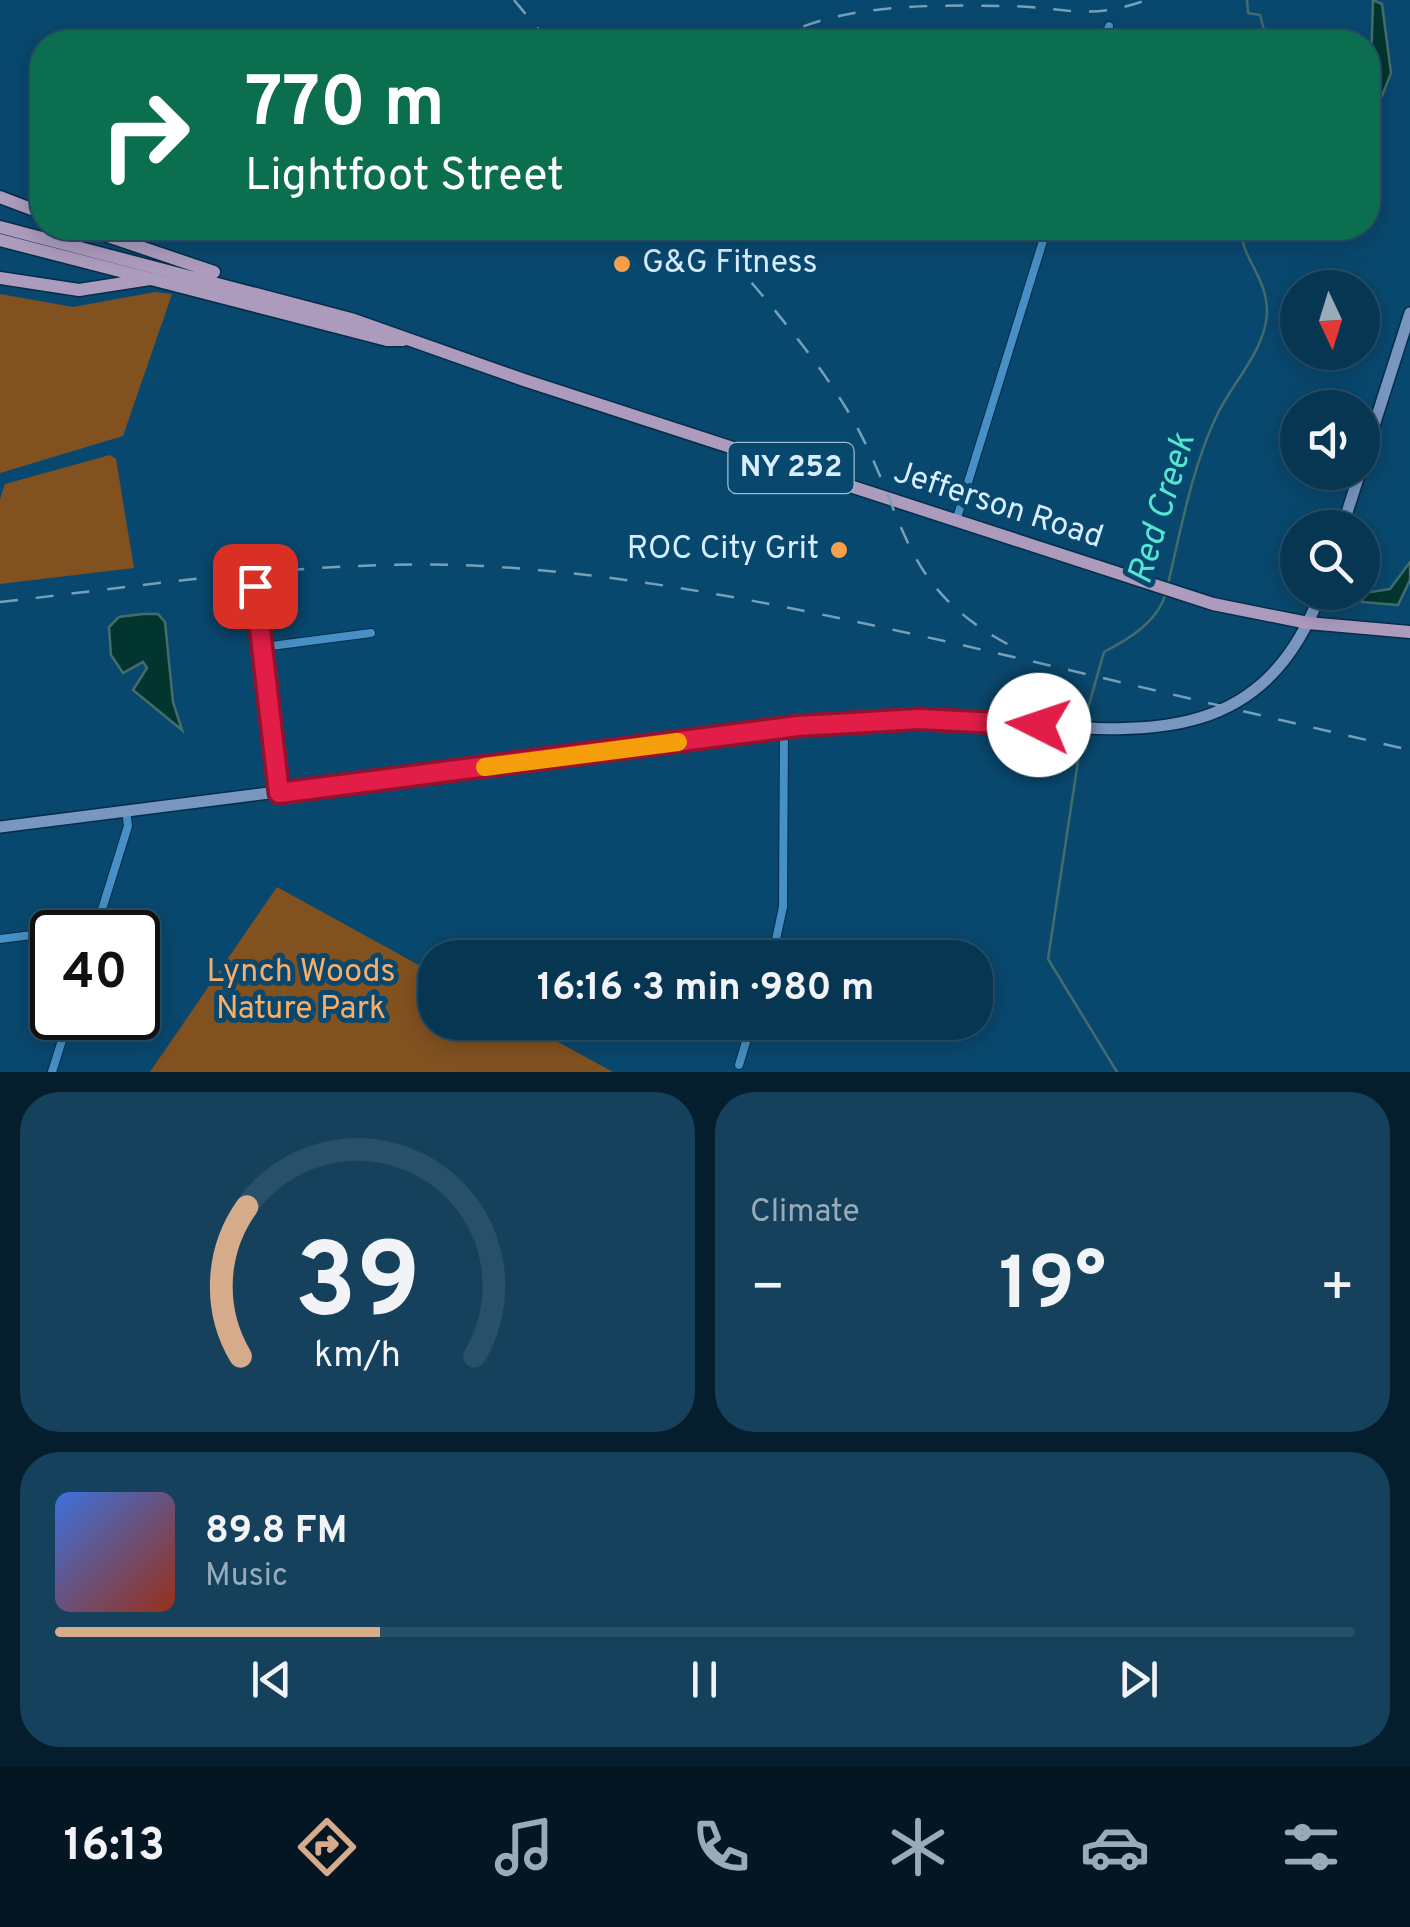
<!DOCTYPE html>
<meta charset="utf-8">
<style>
body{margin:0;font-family:Overpass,sans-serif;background:#15415c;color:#f1f3f6;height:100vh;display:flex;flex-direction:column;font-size:38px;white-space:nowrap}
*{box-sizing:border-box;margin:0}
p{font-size:32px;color:#98abb8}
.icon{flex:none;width:55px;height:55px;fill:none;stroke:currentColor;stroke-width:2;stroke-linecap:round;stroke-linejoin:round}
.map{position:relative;height:1072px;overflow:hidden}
.drawer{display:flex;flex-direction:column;gap:20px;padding:20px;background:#041e2d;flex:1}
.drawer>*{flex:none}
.hud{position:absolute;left:30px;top:30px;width:1350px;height:210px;border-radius:40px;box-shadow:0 5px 25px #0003,0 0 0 2px #285069;background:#0b6e4f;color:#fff;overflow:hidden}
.needle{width:65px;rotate:176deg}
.tools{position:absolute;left:1280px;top:270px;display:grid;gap:20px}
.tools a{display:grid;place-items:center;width:100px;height:100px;border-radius:50%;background:#073652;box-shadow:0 5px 25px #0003,0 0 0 2px #285069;font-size:50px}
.speed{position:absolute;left:30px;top:910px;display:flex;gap:20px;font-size:50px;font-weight:700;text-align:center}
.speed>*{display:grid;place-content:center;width:130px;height:130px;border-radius:50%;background:#073652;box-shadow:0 5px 25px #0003,0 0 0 2px #285069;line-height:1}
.speed .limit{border:5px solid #111;border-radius:15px;background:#fff;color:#111}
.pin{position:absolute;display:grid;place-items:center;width:85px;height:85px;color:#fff;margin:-42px;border-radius:20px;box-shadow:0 5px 15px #0006}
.me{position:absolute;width:110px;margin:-55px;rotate:274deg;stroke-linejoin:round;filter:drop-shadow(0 0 8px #0008)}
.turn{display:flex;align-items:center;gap:35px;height:210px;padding:0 50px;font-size:45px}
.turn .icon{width:130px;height:130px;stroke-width:2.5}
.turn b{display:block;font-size:70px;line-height:85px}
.big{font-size:75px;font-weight:700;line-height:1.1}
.drawer .widget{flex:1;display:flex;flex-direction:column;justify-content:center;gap:15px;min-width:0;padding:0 35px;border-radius:40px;background:#15415c}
.drawer .dial{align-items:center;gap:0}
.dial svg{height:260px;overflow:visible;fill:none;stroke:#285069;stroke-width:7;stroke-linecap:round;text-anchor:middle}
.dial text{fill:#f1f3f6;stroke:none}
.song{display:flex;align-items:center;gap:30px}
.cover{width:120px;height:120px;border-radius:15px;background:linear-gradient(135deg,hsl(220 70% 55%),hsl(10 70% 35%))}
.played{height:10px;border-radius:5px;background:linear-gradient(90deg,#d6ab8b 25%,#285069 25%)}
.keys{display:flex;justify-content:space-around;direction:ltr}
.heat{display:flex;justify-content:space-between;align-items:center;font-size:55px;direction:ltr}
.drawer .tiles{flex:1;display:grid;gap:20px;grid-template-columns:1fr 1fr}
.widget:last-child{grid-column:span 2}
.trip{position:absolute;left:418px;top:940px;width:575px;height:100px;border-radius:40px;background:#073652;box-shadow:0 5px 25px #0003,0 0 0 2px #285069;font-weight:700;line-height:100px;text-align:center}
.menu{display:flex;height:160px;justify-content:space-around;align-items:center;background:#031621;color:#98abb8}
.menu .icon{width:70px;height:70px}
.menu .on{color:#d6ab8b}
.menu b{font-size:45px;color:#f1f3f6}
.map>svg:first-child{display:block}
.green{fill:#825120}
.water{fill:#03352f;stroke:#436c6d;stroke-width:2.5}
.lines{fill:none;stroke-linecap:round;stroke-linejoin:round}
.stream{stroke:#436c6d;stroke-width:2.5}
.street-casing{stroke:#032d48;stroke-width:10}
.secondary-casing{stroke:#032d48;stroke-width:14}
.primary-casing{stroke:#032d48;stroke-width:15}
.street{stroke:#4690c5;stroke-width:8}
.secondary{stroke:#7996c1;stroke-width:11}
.primary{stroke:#ac9bbd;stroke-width:12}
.rail{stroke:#769fba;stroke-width:2.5;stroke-dasharray:18 18;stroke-linecap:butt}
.route-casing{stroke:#92132f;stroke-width:25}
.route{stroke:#e11d48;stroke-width:18}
.slow{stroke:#f59e0b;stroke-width:18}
.poi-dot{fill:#f8a14a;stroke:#09486e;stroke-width:4}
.labels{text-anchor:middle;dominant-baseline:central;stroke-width:10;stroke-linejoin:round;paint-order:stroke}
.shield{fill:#09486e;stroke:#9abcd4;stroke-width:2.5}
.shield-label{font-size:30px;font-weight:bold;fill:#d8eeff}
.poi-label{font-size:32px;fill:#d8eeff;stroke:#09486e;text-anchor:start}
.street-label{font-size:32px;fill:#d8eeff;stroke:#09486e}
.park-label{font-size:32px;fill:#faad66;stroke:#09486e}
.water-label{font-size:35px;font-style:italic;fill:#55e6d2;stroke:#09486e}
</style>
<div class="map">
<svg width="1410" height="1072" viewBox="0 0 1410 1072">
<rect width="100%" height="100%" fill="#09486e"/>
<path class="green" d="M155,292L172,294L123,436L0,473V294L73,307Z
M110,455L116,459L134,568L0,584V499L5,484Z
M277,887L435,974V1022L523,1023L613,1072H150Z"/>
<path class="water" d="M1373,0L1382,4L1391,73L1372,121L1368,158Z
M1410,562V580L1398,605L1362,602L1364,593L1390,589Z
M143,614H158L165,622L173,702L182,730L133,690L147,668L143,662L123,673L111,655L109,627L119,617Z"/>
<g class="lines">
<path class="stream" d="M1247,0L1248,13L1260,15L1266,37L1273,42
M1168,584C1181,529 1192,467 1217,415C1232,383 1266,350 1267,312C1267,277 1243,261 1240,228
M1084,722L1104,652C1129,639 1159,621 1166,592
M1082,735L1048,959L1117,1072"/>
<g class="street-casing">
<path id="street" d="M1104,42L1109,26
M956,521L1047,228
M255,586L279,793
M263,647L371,633
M95,932L128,826L126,811
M0,939L96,927
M772,958L783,907L784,728
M739,1065L752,1022
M52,1072L69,1018"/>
</g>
<g class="secondary-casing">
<path id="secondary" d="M1362,463L1410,313
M1342,528L1360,472
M0,827L798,726C857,722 916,717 975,721C1119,728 1257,763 1321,592"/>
</g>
<g class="primary-casing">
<path id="primary" d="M0,197L42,213
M0,227L351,319L524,380L1213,604L1308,623L1410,632
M84,228L214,272
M0,240L387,340H403
M0,278L79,290L150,279"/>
</g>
<use href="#street" class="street"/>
<use href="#secondary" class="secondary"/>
<use href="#primary" class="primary"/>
<path class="rail" d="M514,0L549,42
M771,42C835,3 929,5 1004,6C1064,6 1085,22 1147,0
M705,228C754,286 806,343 846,408C910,513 892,586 1017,649
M0,602C160,584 322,558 483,566C644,575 796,608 953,643C1105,678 1257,715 1410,750"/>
</g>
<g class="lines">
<g class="route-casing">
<path id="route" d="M255,586L279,793L798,726L919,719L1039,725"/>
</g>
<use href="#route" class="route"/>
<path class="slow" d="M485,767L678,742"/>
</g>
<g class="poi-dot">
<circle cx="622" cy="264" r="10"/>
<circle cx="839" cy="550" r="10"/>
</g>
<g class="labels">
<rect class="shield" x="728.5" y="443" width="125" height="50" rx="8"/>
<g class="shield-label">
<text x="791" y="468">NY 252</text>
</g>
<g class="poi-label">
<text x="642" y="264">G&amp;G Fitness</text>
<text x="819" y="550" text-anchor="end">ROC City Grit</text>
</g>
<g class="street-label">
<text transform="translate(998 506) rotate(18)">Jefferson Road</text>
</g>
<g class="park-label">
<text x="301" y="973">Lynch Woods<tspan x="301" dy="37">Nature Park</tspan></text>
</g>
<g class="water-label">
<text transform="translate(1163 509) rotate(-73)">Red Creek</text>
</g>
</g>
</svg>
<div class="tools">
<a><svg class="needle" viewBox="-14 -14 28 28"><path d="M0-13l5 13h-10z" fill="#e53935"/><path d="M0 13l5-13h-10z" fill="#98abb8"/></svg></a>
<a><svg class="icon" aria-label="sound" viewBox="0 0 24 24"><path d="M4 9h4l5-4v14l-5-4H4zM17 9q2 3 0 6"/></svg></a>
<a><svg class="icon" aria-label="search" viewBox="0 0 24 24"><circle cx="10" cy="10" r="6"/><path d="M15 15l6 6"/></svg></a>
</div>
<div class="speed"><div class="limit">40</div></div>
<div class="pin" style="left:255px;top:586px;background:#d93025"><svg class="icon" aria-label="arrive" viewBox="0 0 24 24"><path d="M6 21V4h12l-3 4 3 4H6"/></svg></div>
<svg class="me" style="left:1039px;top:725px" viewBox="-20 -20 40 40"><circle r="19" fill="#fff"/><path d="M0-13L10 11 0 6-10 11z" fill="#e11d48"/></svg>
<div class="trip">16:16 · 3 min · 980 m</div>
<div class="hud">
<div class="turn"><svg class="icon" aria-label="right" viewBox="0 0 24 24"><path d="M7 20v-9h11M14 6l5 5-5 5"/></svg><div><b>770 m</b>Lightfoot Street</div></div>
</div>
</div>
<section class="drawer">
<div class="tiles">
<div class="widget dial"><svg viewBox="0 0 100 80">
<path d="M14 69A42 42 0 1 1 86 69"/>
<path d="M14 69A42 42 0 0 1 16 23" stroke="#d6ab8b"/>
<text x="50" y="56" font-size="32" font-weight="700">39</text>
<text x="50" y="72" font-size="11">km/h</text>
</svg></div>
<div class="widget"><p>Climate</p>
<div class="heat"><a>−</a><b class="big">19°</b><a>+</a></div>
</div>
<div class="widget">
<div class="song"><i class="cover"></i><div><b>89.8 FM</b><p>Music</p></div></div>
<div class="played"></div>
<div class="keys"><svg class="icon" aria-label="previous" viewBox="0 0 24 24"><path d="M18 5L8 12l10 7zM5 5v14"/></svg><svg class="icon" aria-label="pause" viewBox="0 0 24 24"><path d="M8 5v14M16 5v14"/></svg><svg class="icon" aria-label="next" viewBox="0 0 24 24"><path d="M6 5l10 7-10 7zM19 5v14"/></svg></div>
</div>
</div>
</section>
<nav class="menu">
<b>16:13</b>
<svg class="icon on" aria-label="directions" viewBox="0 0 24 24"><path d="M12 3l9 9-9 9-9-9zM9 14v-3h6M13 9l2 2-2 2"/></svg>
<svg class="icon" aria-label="music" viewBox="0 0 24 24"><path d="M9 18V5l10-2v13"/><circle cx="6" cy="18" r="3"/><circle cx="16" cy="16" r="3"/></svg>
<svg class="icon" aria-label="phone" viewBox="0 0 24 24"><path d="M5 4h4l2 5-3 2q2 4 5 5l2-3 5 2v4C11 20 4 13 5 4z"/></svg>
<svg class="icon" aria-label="climate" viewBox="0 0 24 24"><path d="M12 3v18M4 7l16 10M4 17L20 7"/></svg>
<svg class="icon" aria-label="car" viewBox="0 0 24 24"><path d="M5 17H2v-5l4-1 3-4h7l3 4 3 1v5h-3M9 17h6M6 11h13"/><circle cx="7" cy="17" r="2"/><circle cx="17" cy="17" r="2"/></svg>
<svg class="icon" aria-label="filters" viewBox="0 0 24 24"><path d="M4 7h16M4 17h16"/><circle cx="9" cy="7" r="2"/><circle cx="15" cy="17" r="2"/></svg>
</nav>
